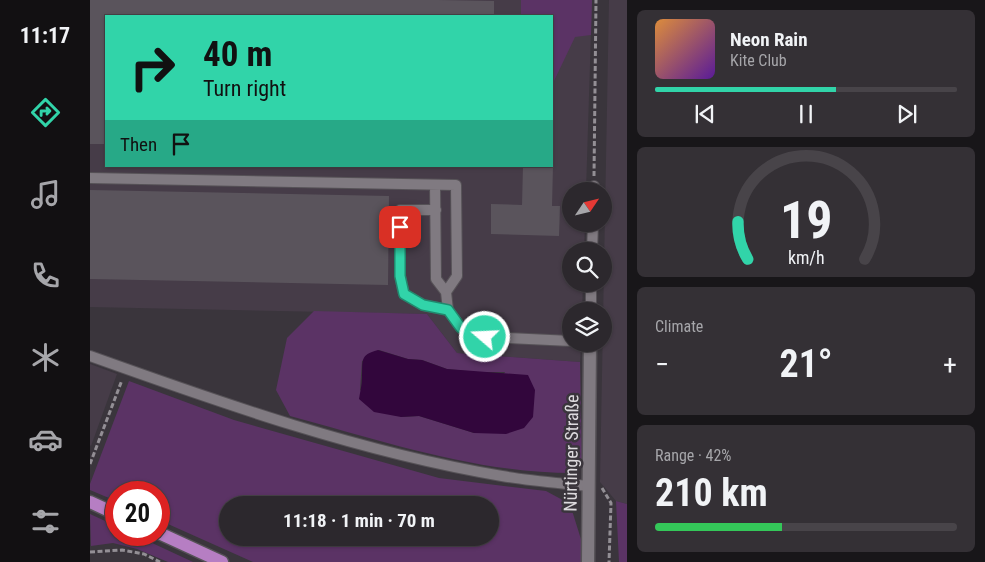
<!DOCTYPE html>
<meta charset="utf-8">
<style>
body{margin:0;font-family:"Roboto Condensed",sans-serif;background:#343035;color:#f1f3f6;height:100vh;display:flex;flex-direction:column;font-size:19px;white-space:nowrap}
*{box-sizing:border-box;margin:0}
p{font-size:16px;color:#a6a6aa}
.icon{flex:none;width:28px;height:28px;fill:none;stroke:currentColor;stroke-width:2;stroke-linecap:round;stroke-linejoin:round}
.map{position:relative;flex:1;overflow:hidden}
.details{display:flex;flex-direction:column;gap:10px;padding:10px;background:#181619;width:358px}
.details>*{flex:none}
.top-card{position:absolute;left:15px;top:15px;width:448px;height:152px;border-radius:0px;box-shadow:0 1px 4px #0004,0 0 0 1px #484449;background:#31d4a9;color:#111;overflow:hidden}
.needle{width:32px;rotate:55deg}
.controls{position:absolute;left:472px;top:182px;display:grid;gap:10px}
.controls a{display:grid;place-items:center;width:50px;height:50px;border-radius:50%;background:#2c282d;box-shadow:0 1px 4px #0004,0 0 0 1px #484449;font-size:25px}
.speed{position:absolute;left:15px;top:481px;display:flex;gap:10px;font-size:25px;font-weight:700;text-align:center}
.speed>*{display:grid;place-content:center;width:65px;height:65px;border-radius:50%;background:#2c282d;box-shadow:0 1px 4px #0004,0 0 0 1px #484449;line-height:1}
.speed .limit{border:8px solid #d22;background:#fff;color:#111}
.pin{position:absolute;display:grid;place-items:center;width:42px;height:42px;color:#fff;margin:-21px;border-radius:10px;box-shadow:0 2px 8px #0006}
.me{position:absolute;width:55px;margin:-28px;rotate:289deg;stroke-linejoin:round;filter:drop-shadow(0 0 4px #0008)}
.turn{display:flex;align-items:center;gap:18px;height:105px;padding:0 15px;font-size:22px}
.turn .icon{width:65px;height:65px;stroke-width:2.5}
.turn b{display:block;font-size:35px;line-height:42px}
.then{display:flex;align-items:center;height:48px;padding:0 15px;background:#0003;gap:10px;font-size:19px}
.big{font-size:38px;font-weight:700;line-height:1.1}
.details .tile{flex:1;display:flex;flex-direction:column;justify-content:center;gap:8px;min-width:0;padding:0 18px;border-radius:8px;background:#343035}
.details .dial{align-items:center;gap:0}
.dial svg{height:130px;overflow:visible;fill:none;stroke:#484449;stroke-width:7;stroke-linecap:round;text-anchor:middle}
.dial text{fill:#f1f3f6;stroke:none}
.song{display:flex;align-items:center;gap:15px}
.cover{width:60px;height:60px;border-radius:8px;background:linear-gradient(135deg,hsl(30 70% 55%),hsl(270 70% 35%))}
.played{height:5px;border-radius:2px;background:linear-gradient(90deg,#31d4a9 60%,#484449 60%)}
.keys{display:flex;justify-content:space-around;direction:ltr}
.heat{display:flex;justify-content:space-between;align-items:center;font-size:28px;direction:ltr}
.charge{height:8px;border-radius:4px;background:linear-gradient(90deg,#34c759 42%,#484449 0)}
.trip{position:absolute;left:129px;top:496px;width:280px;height:50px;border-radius:25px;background:#2c282d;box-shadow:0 1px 4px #0004,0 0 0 1px #484449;font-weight:700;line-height:50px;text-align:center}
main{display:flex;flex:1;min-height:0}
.tab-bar{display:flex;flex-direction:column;width:90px;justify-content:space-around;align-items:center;background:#121012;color:#a6a6aa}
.tab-bar .icon{width:35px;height:35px}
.tab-bar .on{color:#31d4a9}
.tab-bar b{font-size:22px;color:#f1f3f6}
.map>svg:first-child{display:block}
.built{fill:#463c48;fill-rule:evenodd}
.green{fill:#5b3365;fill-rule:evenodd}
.water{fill:#32063c}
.building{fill:#5a545c}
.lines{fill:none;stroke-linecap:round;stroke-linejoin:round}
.lane-casing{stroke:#565257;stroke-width:12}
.street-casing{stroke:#565257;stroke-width:15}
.primary-casing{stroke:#565257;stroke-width:15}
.path{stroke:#938f95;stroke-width:3;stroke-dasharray:5 2.5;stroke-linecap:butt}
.lane{stroke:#807a81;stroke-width:10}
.street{stroke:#807a81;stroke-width:12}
.primary{stroke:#b67ec3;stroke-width:12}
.route-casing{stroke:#208a6e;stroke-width:12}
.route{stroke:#31d4a9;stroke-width:9}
.labels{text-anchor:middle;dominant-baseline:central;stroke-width:5;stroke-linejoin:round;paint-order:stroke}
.street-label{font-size:18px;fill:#dddade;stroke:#3a353c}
</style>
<main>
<nav class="tab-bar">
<b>11:17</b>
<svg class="icon on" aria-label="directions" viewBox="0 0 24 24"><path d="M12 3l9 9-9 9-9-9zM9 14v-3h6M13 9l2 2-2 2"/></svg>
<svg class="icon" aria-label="music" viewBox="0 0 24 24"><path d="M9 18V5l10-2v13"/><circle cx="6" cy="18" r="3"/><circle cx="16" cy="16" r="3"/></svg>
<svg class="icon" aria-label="phone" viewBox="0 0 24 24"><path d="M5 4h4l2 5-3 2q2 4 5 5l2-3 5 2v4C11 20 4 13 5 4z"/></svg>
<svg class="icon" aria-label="climate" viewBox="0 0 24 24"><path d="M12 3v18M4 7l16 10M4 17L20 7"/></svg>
<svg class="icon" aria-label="car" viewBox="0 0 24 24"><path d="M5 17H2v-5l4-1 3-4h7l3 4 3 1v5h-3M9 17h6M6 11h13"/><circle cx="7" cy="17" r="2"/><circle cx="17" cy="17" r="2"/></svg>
<svg class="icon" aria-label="filters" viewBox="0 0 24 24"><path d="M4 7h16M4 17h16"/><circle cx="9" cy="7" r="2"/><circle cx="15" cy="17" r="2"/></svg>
</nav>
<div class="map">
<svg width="538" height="562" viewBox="0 0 538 562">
<rect width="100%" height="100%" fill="#3a353c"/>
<path class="built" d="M0,0H502L496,191H481V224H495L494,251H481V284H493L492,311H481V344H491L490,362L367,353L337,314L0,307ZM16,16H461V166H16Z
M519,0H537V504L526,501L510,482Z
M0,364L27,374L1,446L0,445Z"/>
<path class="green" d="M431,0H502L501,35L485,37L464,81H461V16H431Z
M224,311L337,314L367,353L490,362L492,464L483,473C386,473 293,441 200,416L186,390L197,338ZM289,350L318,359L332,360L357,369L387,372H415L384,433L329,416L311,417L270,390L272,361Z
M39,381L144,420L349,478L456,491L480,504L494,549V562H163L69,520V492H26V501L0,490V484ZM138,505H400V538H138Z
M526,501L537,504V562H529Z
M0,514L26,526V535H45L103,562H78L47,549L23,543L1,546Z"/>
<path class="water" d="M288,350L318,359L332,360L357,369L438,375L445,390L443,417L434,428L416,434L384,433L329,416L311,417L284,412L269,399C270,392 272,385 272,378C273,361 269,355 288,350Z"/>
<path class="building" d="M0,0H349L404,1V16H16V144H0Z
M433,166H463L462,206H470L469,236L401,234V204L432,205Z
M0,190L299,196L298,285L0,279Z"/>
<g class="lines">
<g class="lane-casing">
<path id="lane" d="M0,178L366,185L367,276L356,292
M345,185L346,279L356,292L358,310L371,328L395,337L481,341
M504,191V186
M346,210H310V276L314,294L333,305L358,310
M502,251L503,224
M501,311V284
M0,356C134,404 270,452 412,476C440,481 470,483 498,486"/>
</g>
<g class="street-casing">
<path id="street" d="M498,562L500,344"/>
</g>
<g class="primary-casing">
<path id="primary" d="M0,502L26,514
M69,533L132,562"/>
</g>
<path class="path" d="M504,176L506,0
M0,464L32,380
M512,488L521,503L519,562
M0,552L32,550L54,554L70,562"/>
<use href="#lane" class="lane"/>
<use href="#street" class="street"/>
<use href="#primary" class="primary"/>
</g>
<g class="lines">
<g class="route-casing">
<path id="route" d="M310,227V276L314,294L333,305L358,310L371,328L395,337"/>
</g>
<use href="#route" class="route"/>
</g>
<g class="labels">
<g class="street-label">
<text transform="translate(481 453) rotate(-89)">Nürtinger Straße</text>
</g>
</g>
</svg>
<div class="controls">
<a><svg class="needle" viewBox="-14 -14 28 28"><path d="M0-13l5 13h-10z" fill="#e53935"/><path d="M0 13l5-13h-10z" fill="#a6a6aa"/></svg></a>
<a><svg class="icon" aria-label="search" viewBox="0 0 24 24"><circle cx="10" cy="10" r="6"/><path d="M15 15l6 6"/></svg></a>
<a><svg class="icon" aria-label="layers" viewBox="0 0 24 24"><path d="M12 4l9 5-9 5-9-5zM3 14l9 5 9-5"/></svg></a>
</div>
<div class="speed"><div class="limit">20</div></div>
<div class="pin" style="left:310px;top:227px;background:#d93025"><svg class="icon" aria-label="arrive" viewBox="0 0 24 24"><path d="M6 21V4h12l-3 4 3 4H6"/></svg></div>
<svg class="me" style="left:395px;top:337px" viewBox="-20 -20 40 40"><circle r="17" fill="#31d4a9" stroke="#fff" stroke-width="3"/><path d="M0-11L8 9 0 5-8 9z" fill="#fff"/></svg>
<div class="trip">11:18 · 1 min · 70 m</div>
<div class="top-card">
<div class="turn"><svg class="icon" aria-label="right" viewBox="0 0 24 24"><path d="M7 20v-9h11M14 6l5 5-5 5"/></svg><div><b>40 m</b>Turn right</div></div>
<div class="then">Then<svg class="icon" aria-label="arrive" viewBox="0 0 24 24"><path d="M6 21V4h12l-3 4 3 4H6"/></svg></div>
</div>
</div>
<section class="details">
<div class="tile">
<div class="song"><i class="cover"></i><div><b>Neon Rain</b><p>Kite Club</p></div></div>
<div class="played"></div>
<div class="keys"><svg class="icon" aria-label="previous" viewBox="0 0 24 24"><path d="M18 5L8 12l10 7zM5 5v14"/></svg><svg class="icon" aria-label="pause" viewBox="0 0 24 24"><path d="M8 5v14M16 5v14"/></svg><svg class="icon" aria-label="next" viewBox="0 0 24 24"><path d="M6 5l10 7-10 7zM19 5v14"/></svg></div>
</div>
<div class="tile dial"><svg viewBox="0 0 100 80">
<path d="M14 69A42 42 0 1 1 86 69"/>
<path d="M14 69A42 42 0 0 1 8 46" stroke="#31d4a9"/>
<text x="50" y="56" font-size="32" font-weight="700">19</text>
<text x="50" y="72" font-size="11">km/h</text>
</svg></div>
<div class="tile"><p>Climate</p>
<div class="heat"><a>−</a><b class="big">21°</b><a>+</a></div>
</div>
<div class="tile"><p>Range · 42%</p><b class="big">210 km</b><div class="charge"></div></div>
</section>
</main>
